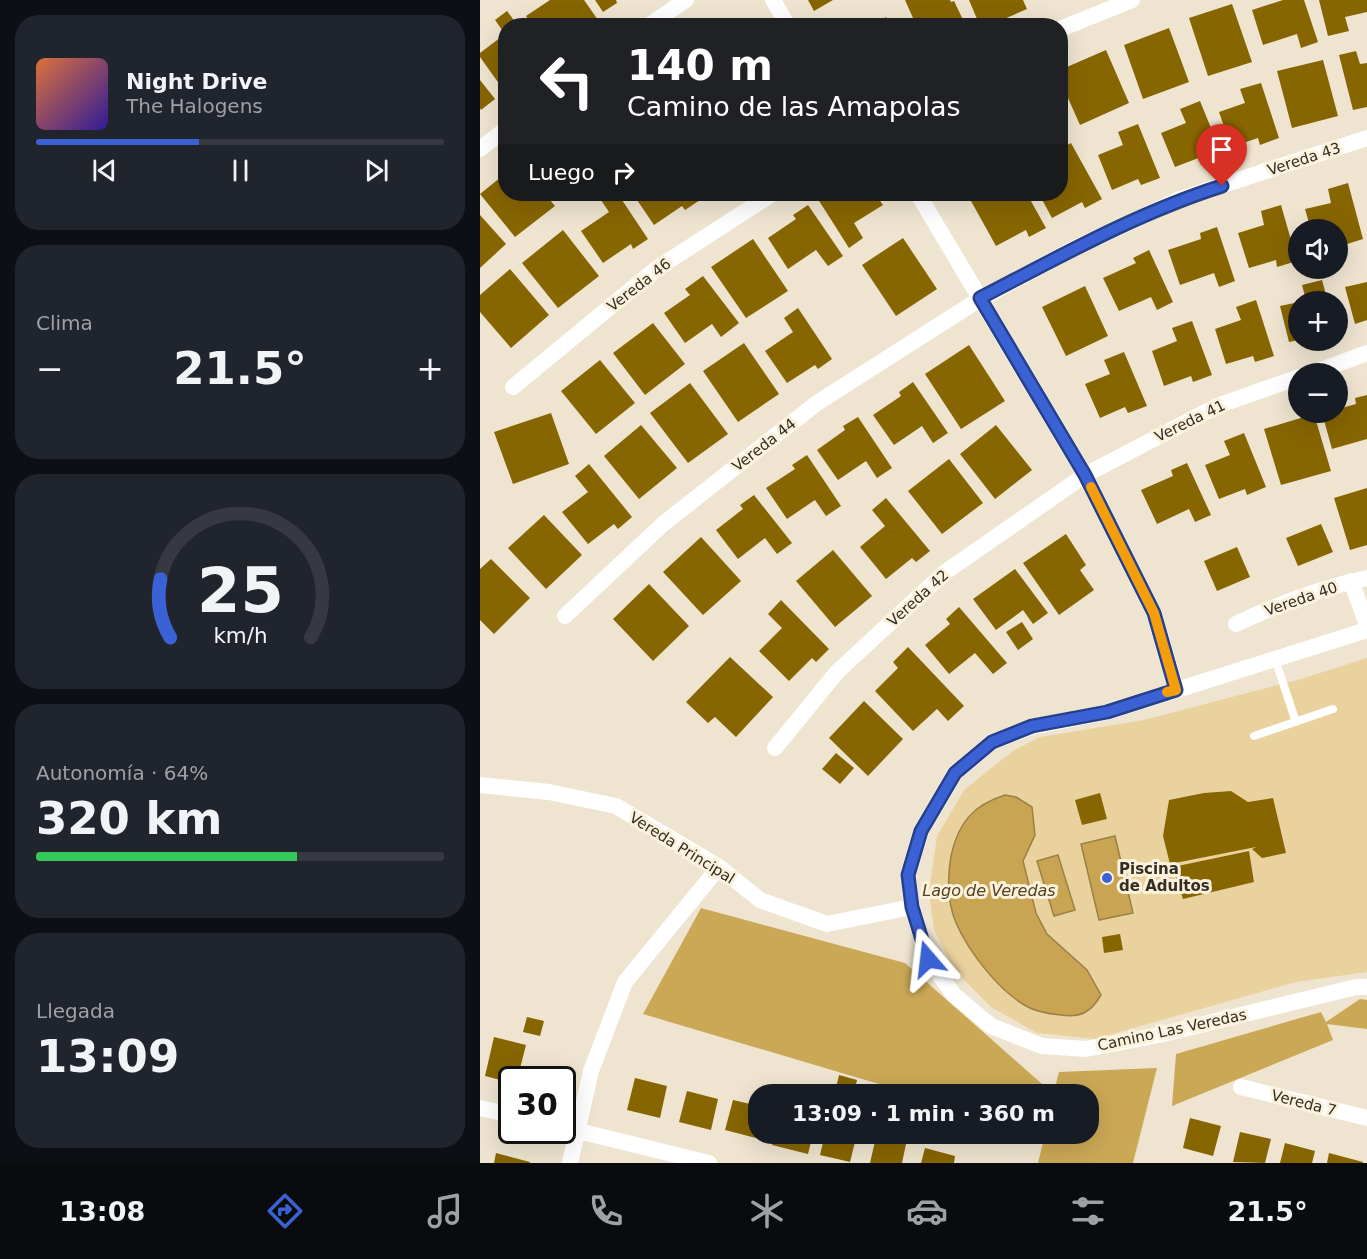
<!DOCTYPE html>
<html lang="es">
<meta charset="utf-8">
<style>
body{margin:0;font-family:"DejaVu Sans",sans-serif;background:#20242c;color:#f1f3f6;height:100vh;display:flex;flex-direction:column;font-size:22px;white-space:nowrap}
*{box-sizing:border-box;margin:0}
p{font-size:20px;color:#9ea1a6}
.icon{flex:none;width:33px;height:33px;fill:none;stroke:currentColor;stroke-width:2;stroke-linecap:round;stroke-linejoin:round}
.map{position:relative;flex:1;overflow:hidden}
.drawer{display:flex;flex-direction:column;gap:15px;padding:15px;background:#0d0f14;width:480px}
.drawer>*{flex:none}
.banner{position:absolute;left:18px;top:18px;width:570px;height:183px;border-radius:24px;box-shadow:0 6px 24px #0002;background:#202124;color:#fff;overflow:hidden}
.fabs{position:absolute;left:808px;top:219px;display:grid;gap:12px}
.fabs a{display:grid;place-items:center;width:60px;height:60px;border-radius:50%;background:#171b24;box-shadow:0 6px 24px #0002;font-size:30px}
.speed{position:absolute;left:18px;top:1066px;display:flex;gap:12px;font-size:30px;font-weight:700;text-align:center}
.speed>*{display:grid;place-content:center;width:78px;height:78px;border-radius:50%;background:#171b24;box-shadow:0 6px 24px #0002;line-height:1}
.speed .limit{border:3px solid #111;border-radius:9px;background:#fff;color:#111}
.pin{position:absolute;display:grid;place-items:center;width:51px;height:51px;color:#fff;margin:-62px -26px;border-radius:50% 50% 50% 0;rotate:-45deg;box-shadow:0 0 6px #0007}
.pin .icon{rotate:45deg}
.me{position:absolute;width:66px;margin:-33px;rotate:343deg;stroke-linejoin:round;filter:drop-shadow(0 0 4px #0008)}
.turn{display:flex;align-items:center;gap:21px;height:126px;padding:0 30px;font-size:27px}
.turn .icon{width:78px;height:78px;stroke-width:2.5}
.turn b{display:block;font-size:42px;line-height:51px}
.then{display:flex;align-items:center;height:57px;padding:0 30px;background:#0003;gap:12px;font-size:22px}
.big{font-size:45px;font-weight:700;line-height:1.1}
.drawer .card{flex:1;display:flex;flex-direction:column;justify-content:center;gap:9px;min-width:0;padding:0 21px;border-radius:24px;background:#20242c}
.drawer .dial{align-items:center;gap:0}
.dial svg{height:156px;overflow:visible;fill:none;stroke:#363941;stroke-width:7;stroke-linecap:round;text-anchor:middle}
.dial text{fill:#f1f3f6;stroke:none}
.song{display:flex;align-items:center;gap:18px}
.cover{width:72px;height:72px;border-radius:9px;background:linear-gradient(135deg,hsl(20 70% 55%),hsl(250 70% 35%))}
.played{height:6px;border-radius:3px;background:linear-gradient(90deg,#3b62d4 40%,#363941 40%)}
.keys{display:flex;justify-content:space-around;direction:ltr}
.heat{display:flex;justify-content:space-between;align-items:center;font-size:33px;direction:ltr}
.charge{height:9px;border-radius:4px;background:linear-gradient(90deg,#34c759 64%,#363941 0)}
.trip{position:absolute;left:268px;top:1084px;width:351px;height:60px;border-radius:24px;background:#171b24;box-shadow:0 6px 24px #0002;font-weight:700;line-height:60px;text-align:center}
.dock{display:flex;height:96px;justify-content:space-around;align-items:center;background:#090b0e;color:#9ea1a6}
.dock .icon{width:42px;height:42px}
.dock .on{color:#3b62d4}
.dock b{font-size:27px;color:#f1f3f6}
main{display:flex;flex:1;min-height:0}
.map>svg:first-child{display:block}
.green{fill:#ead29f}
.forest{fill:#cba856}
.water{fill:#c8a453;stroke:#9b8146;stroke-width:1.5}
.building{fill:#876500}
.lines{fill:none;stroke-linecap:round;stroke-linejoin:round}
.lane{stroke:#fff;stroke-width:8}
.street{stroke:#fff;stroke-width:16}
.route-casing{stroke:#26408a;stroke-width:15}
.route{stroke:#3b62d4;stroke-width:10}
.slow{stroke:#f59e0b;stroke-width:10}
.poi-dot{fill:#3b62d4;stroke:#fcf2dc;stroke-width:2}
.labels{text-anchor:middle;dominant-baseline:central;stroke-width:6;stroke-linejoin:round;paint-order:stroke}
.street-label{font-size:15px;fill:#322e26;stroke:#fcf2dc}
.poi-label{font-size:15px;font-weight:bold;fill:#322e26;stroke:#fcf2dc;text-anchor:start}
.water-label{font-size:16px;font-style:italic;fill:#534320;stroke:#fcf2dc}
</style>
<main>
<section class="drawer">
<div class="card">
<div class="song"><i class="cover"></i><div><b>Night Drive</b><p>The Halogens</p></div></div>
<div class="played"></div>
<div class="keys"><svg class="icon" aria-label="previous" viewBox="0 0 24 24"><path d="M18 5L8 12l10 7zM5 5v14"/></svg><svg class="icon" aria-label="pause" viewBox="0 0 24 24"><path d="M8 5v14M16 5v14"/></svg><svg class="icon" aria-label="next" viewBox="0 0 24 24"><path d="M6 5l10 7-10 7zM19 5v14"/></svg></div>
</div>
<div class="card"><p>Clima</p>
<div class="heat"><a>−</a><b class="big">21.5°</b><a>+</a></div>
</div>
<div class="card dial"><svg viewBox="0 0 100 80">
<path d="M14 69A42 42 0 1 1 86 69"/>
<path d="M14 69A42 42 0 0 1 9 39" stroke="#3b62d4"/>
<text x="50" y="56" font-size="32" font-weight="700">25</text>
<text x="50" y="72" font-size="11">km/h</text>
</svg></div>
<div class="card"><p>Autonomía · 64%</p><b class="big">320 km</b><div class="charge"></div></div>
<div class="card"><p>Llegada</p><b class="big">13:09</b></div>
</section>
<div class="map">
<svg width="887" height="1163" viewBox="0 0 887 1163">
<rect width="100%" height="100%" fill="#eee4cf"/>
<path class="green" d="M887,658V972L816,982L615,1039L557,1033L511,1007L475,971L454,930L449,893L457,836L484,790L533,751L560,737L664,720L821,679Z"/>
<path class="forest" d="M221,908L425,963L562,1084L561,1095H436L163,1014Z
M880,999L887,1000V1029L847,1024L853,1040L692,1106L696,1054L841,1012L846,1022Z
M677,1068L653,1163H558L565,1134H609V1095H573L579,1072Z"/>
<path class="water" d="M525,795L536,797L552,807L555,835L543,861L556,913L567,934L607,970L621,995C611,1012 601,1018 581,1015C570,1014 556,1012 546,1006C518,990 489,952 476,923C467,901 467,879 471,856C478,823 493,805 525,795Z
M635,836L653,913L619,920L601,844Z
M578,855L595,910L574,916L557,861Z"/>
<path class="building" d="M70,0H104L118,20L109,26H53L46,16Z
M115,0H136L137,3L123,12Z
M328,0H353L334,11Z
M425,0H470L471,2L474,1L486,26H432L430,20L433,18Z
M489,0H543L547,9L508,26H500Z
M803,0H824L838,42L821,48L817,34L783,45L772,10Z
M839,0H887V12L865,17L869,31L848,36Z
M752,4L772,62L728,76L709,18Z
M27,11L38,26H26V81L20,85L0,57V53L25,34L15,20Z
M406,17L410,26H390Z
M689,28L709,82L663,99L644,45Z
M626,50L649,103L600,125L580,80V70Z
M876,51L880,64L887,63V107L873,110L859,55Z
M843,60L858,116L812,128L797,71Z
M0,80L15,99L1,110L0,108Z
M781,83L799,138L780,145L778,138L751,147L739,112L765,103L760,89Z
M720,101L742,155L723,163L721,157L695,167L681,133L706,123L700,109Z
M658,124L680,178L661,185L658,179L632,190L618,155L643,145L638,132Z
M591,143L622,199L605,208L602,202L572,218L559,194H580V149Z
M26,173V194H65L75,206L35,237L0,194Z
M868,183L883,239L864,245L862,238L858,239V230H831L825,209L851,203L848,189Z
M125,194H138L168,239L153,249L151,244L123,263L101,231L129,212L119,197Z
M153,194H215L220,200L205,210L202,206L174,225Z
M339,194H395L403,205L374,223L383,238L369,248L336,196Z
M505,194H547L566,228L549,237L546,230L516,246L491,201Z
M328,205L363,256L348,266L336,250L308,269L288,238L316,219L313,215Z
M801,205L817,261L797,267L796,260L769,268L758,233L784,225L781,211Z
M0,215L26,244L0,268Z
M737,227L755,281L739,287L734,273L700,285L688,250L721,239L720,233Z
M83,230L119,276L78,308L42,263Z
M423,238L457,289L416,316L382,265Z
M273,239L308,291L266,318L231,267Z
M669,250L693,302L677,310L671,297L639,311L623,278L656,263L653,258Z
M30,269L69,315L31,348L0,312V295Z
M223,276L259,323L241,337L232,324L205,343L184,313L210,295L205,289Z
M842,280L848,302H821L826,300L822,285Z
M887,282V320L875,324L865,287Z
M605,286L628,336L586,356L562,307Z
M776,300L794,356L775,362L773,356L746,364L735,329L761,320L756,307Z
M819,302V340L809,342L800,306Z
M318,308L352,359L338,369L335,365L307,383L285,351L313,332L304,318Z
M712,321L732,375L713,382L711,376L684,386L672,351L697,341L692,328Z
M173,323L205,364L165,395L133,353Z
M264,343L299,394L258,422L223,371Z
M489,345L525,401L481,429L445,374Z
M644,352L667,406L648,413L645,407L620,418L605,384L630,374L624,360Z
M120,360L155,403L116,434L81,391Z
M433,382L468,433L453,443L442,426L414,445L393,415L421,396L419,392Z
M210,383L248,434L208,463L170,413Z
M887,395V439L852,449L842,413L858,412V409L876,404L875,398Z
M71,413L89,464L33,484L14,432Z
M834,414L851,471L801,485L784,429Z
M378,417L412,468L397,478L386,461L358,480L337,450L365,430L363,426Z
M161,425L197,468L159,499L124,456Z
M516,425L552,470L515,499L480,454Z
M764,433L786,487L767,495L765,489L739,499L725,465L750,455L744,441Z
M327,455L361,506L346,516L335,500L307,519L286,488L315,469L312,465Z
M469,459L503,503L462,534L428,491Z
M707,463L731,515L715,522L709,509L677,524L661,490L693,476L691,470Z
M109,464L152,517L138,529L134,524L108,544L82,512L108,492L95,476Z
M887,488V545L870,550L854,498Z
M274,495L312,543L297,554L285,538L258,559L236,530L263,509L260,505Z
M406,498L450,551L436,562L432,558L406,579L380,547L405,526L392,510Z
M64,515L102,555L66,589L28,548Z
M841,524L853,552L818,566L806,538Z
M586,534L606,565L600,570L614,590L579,615L543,563Z
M221,537L261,581L223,615L183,572Z
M757,547L770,577L737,591L724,561Z
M353,550L392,596L355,627L316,581Z
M11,559L50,598L14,634L0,620V569Z
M535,569L568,613L553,624L543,610L516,630L493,599Z
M169,584L209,626L173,661L133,619Z
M301,600L349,649L336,662L332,658L309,681L279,651L302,628L288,614Z
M479,607L527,663L513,674L495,653L469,674L445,645L470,624L466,619Z
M542,622L553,639L538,650L526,632Z
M428,647L484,706L468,721L457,709L433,731L395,691L418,668L413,662Z
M250,657L293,697L256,737L235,717L228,723L206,702Z
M384,701L423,739L388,776L349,738Z
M356,753L374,768L360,784L342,769Z
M751,791L768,802L793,798L806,853L782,858L772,849L776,847L690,864L683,836L689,800L724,793Z
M620,793L627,819L602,825L595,800Z
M769,851L774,882L703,899L693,867Z
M640,934L643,950L624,953L622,937Z
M47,1017L64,1021L60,1036L43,1032Z
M14,1037L46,1045L37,1080H32V1083L5,1076Z
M359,1075L377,1080L374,1092L356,1088Z
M155,1078L187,1086L180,1118L147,1110Z
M207,1091L238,1099L231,1130L199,1122Z
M253,1100L279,1106V1126L276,1138L245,1130Z
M710,1118L741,1126L733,1156L703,1148Z
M760,1132L791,1139L785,1163L753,1162Z
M295,1134H333L328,1154L292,1145Z
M345,1134H377L370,1162L340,1155Z
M396,1137L426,1144L422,1163H390Z
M805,1143L835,1151L832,1163H800Z
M445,1148L475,1156L474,1163H441Z
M16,1153L50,1162V1163H14Z
M849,1153L883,1162V1163H847Z"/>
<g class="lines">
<path class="lane" d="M795,659L816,722
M774,736L853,709"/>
<path class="street" d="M293,0L308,26
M168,26L206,0
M580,29L652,0
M0,149L26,129
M438,194L605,475L674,613L696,689
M830,374L887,353
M33,387L176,269L292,194
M871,581L887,625
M85,616L183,524L337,403L500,299L593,249L700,199L887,138
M756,624C796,605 844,587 887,578
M887,630L627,712L551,727L512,742L475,773L441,831L428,875L432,907L448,959L474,995L511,1026L562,1046L606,1049L679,1035L876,987H887
M295,748L357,672L464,573L605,475L737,406L819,377
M0,785L69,792L136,806L239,867L280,900L347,924L432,907
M761,1087L887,1118
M0,1108L32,1115
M82,1127L229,1163
M90,1163L111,1071L145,982L239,867"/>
</g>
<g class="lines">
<g class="route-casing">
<path id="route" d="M448,959L432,907L428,875L441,831L475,773L512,742L552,726L627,712L696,690L674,613L605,475L500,298C579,257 657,213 742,186"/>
</g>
<use href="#route" class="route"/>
<path class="slow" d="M611,487L674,613L696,690L687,692"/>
</g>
<circle class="poi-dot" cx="627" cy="878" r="6"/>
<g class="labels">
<g class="street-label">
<text transform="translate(824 159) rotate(-18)">Vereda 43</text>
<text transform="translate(159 285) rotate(-38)">Vereda 46</text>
<text transform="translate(710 421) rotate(-26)">Vereda 41</text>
<text transform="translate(284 445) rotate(-38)">Vereda 44</text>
<text transform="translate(438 598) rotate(-42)">Vereda 42</text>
<text transform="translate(821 599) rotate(-19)">Vereda 40</text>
<text transform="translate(202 848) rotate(32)">Vereda Principal</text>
<text transform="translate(692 1030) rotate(-12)">Camino Las Veredas</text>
<text transform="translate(824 1103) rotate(14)">Vereda 7</text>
</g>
<g class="poi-label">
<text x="639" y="869">Piscina<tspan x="639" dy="17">de Adultos</tspan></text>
</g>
<g class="water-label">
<text x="509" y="890">Lago de Veredas</text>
</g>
</g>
</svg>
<div class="fabs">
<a><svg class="icon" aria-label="sound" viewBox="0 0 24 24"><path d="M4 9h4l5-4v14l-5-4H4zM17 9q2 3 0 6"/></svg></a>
<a>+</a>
<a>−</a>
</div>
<div class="speed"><div class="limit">30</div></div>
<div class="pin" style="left:742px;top:186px;background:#d93025"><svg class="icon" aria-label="arrive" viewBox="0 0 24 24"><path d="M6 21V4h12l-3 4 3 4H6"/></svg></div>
<svg class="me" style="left:448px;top:959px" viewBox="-20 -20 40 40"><path d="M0-17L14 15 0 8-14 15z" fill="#3b62d4" stroke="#fff" stroke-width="4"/></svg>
<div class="trip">13:09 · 1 min · 360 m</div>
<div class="banner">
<div class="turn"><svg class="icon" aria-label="left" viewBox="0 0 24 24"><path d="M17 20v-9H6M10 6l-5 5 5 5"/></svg><div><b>140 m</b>Camino de las Amapolas</div></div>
<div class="then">Luego<svg class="icon" aria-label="right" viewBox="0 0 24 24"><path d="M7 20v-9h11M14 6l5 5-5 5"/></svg></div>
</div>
</div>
</main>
<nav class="dock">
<b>13:08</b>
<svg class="icon on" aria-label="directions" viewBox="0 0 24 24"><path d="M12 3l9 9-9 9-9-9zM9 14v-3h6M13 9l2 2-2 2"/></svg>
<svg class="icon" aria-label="music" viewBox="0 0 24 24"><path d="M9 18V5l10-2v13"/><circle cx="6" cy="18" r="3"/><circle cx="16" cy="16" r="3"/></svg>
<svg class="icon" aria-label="phone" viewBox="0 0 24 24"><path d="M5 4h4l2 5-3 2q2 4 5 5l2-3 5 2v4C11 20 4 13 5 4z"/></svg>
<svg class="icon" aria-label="climate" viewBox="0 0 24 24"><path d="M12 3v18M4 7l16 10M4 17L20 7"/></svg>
<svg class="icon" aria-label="car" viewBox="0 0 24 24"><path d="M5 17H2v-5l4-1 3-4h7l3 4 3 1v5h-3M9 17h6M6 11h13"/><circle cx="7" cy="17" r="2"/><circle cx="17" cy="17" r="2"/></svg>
<svg class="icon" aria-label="filters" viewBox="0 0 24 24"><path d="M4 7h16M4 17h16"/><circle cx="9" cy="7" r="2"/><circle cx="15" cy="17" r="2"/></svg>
<b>21.5°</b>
</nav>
